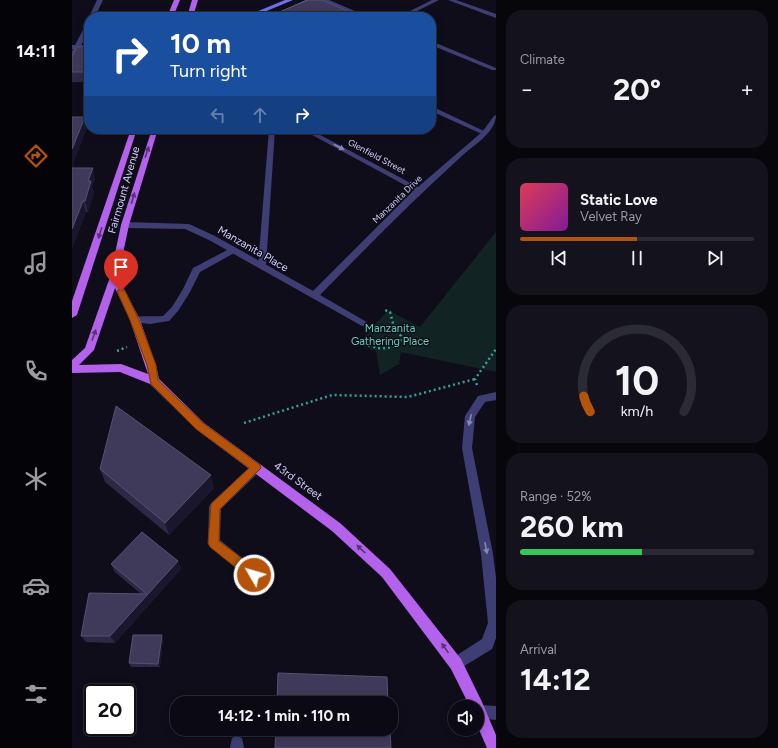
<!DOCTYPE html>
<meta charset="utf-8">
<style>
body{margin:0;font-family:Figtree,sans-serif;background:#14131d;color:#f1f3f6;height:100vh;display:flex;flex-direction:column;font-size:15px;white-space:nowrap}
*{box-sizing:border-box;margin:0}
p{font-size:13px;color:#9a9aa0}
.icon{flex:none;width:22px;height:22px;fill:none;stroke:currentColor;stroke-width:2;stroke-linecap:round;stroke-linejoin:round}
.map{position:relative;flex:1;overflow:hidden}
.drawer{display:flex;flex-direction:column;gap:10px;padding:10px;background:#06060b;width:282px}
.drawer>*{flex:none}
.guide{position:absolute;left:12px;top:12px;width:352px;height:122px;border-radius:16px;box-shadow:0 2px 10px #0003,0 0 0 1px #2b2b34;background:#1a4fa0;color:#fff;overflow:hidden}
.fabs{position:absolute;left:376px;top:700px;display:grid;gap:8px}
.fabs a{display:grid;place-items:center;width:36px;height:36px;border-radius:50%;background:#0b0a14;box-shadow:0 2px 10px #0003,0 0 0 1px #2b2b34;font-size:20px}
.speed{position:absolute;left:12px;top:684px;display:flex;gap:8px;font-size:20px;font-weight:700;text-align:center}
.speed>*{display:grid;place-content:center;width:52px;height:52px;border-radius:50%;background:#0b0a14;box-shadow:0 2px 10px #0003,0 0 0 1px #2b2b34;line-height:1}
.speed .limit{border:2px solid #111;border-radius:6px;background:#fff;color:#111}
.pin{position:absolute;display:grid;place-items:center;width:34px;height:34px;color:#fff;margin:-41px -17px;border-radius:50% 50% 50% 0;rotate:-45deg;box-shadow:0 0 4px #0007}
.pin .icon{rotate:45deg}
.me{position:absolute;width:44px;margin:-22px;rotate:308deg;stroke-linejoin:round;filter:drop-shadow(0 0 3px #0008)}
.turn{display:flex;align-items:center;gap:14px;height:84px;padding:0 20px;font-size:18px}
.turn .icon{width:52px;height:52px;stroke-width:2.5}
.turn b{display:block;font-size:28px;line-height:34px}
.lanes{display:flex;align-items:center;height:38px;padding:0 20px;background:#0003;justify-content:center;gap:20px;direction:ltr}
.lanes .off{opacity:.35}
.big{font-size:30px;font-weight:700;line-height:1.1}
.drawer .widget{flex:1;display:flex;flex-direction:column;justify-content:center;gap:6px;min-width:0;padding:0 14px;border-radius:16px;background:#14131d}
.drawer .dial{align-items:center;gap:0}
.dial svg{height:104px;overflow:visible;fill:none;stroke:#2b2b34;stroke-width:7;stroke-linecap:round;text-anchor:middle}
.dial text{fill:#f1f3f6;stroke:none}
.song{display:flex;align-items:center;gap:12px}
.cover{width:48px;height:48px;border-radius:6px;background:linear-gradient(135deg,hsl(350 70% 55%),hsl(290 70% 35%))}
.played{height:4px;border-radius:2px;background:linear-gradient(90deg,#b45309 50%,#2b2b34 50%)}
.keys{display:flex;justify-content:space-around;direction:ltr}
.heat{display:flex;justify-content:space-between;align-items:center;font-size:22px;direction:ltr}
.charge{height:6px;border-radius:3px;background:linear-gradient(90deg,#34c759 52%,#2b2b34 0)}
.trip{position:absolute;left:98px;top:696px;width:228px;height:40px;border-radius:16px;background:#0b0a14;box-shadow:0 2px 10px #0003,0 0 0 1px #2b2b34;font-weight:700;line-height:40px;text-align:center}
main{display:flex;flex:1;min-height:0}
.menu{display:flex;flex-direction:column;width:72px;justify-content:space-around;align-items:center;background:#040408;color:#9a9aa0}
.menu .icon{width:28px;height:28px}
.menu .active{color:#b45309}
.menu b{font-size:18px;color:#f1f3f6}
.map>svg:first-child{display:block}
.green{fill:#112322}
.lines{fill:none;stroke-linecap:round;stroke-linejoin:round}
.path{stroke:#3b9e96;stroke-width:2.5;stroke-dasharray:2 3;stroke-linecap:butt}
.lane{fill:#3f3e74;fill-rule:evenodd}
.street{fill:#3f3e74;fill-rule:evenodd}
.secondary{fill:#7070ed;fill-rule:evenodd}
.primary{fill:#b462eb;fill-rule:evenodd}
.wall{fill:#2d2846}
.shaded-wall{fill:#1a162d}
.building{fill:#3f3a5a;stroke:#565173}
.oneway{fill:#8886b6}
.oneway2{fill:#593378}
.route{fill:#b45309;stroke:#753606}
.labels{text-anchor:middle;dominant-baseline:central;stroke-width:3;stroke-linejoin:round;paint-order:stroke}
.far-street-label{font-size:9px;fill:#d1cdf9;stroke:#0f0d1a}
.street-label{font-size:11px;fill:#d1cdf9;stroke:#0f0d1a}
.park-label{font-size:11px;fill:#63ceb1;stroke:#0f0d1a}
</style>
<main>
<nav class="menu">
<b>14:11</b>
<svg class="icon active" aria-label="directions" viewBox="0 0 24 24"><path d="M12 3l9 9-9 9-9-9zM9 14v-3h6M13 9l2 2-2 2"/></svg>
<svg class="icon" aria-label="music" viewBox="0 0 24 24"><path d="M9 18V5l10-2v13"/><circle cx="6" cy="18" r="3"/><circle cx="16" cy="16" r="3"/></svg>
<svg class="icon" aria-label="phone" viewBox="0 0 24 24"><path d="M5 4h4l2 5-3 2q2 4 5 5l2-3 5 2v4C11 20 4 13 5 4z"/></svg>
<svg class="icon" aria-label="climate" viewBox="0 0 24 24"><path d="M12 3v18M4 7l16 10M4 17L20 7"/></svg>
<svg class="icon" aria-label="car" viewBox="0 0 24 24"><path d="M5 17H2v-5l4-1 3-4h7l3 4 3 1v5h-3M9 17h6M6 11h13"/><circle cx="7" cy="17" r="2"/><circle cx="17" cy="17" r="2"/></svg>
<svg class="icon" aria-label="filters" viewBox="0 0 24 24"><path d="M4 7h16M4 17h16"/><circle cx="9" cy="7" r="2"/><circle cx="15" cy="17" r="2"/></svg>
</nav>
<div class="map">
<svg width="424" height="748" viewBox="0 0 424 748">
<rect width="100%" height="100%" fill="#0f0d1a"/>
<path class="green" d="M424,232V372L329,352L327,364L308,375L304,351L286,344L316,310L348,327Z"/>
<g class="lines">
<path class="path" d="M287,342C303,348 313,352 328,343L329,336L322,327L318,312L313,310
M45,351L55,347
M405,385L403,379L424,349
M172,423L260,395L336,397L403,379"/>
<path class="lane" d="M25,0H31L23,17H17Z
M360,0H367L333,17H326Z
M376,0H384L424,14V18Z
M17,22V30L3,57L0,59V51L14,24Z
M359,106L414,132L415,133L410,134L359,111Z
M197,129H203L194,266L190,269L186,266Z
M161,247L165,250L164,252L128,272L118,292L106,311L97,321L78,324L60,322L58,320L60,318C68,315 82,317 91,316L100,307L111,289L121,268Z
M424,392V400L413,402L403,417L400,448L421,554L424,578V638L420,649L384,671L379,669L377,664L379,659L410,639L416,623L409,554L390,448L393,416L406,396Z
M184,463L188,465L190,468L188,471L149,509L148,540L186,571L188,575L186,579L182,581L178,579L138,547L136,543L137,507L139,503L180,465Z
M407,705L424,706V720L405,718V707H402Z
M165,736L170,738L172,748H158L160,738Z"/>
<path class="street" d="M249,0H257L297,17H289Z
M359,41L424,68V70H420L359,45Z
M0,45H17V49H0Z
M424,115C424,131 404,144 392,154C342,199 295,247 248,295L293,321L295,323L293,325L290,326L137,240L113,229L53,228L49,225L53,222L117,224L143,236L241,291L342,190L229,129H237L346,187L410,132L422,116Z"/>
<path class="secondary" d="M213,0H221L180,17H172Z
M234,0H242L204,17H196Z"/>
<path class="primary" d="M102,0H108L101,17H95Z
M120,0H126L121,17H115Z
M59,129H65L5,315L0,318V301Z
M80,129H86L57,225L46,277L68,320L84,365L87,379L132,423L268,523L318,569L389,659L410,702L424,735V748H415L405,725V707H398L379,669L310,577L260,531L124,429L78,384L48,372L0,373V360L13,348L38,277L49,225ZM43,288L58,320L76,374L49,364L7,365L22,350Z"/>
</g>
<path class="wall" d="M205,13L289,17H205Z
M17,47V80L16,82H0V57Z
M0,117L15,127L1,164L2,168L23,178L20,187L22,192L16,212H14L0,248Z
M28,469L142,488L97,535L33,482Z
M106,561L109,569L43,643L14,642L9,636L69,594L43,572L39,564Z
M91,639L88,667H59L57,663Z"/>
<path class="shaded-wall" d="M17,66V80L16,82L14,72Z
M13,117L15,127L1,164L4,173L0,171V149Z
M21,168L23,178L20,187L22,192L16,212L13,201L16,181Z
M11,201L14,212L0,248V229Z
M139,475L142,488L97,535L93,523Z
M106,561L109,569L43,643L38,636Z
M90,635L91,639L88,667L86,664Z"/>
<path class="building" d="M236,0H250L289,17H213L205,13Z
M5,47H17V66L14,72H0V57Z
M0,117H13L0,149Z
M0,168H21L16,181H19L13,201H11L0,229Z
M44,406L139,475L93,523L28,469Z
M70,532L106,561L38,636H9L17,593L75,594L39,564Z
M61,635H90L86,664L57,663Z
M206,673L315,677L316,703H205Z
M204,729H318L319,748H203Z"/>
<defs><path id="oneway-solid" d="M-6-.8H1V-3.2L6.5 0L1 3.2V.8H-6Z"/></defs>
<g class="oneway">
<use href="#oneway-solid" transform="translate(267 147) rotate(28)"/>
<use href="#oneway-solid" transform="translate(398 420) rotate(102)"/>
<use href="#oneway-solid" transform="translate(414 548) rotate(79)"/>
</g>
<g class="oneway2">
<use href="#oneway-solid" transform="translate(75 152) rotate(-71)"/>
<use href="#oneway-solid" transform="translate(61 198) rotate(-74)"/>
<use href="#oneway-solid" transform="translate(28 233) rotate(108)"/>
<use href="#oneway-solid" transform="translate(22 335) rotate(-71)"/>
<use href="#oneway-solid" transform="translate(289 549) rotate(-137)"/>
<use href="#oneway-solid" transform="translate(373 648) rotate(-126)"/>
</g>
<path class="route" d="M49,288L53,291L67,320L84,365L86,380L131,423L188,465L189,468L148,509L147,541L187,571L188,575L187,579L182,580L178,579L138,547L136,543L139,504L177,468L124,429L79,384L75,365L58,320L45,291Z"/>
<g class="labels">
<g class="far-street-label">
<text transform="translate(305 156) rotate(28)">Glenfield Street</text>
<text transform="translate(325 199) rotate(-44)">Manzanita Drive</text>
</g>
<g class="street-label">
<text transform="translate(52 190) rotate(-74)">Fairmount Avenue</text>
<text transform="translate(181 249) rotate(30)">Manzanita Place</text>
<text transform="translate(226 481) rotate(36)">43rd Street</text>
</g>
<g class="park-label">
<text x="318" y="328">Manzanita<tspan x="318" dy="13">Gathering Place</tspan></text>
</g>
</g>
</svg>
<div class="fabs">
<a><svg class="icon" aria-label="sound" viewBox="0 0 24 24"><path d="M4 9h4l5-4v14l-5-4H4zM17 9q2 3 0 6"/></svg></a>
</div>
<div class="speed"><div class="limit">20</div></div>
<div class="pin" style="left:49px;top:291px;background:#d93025"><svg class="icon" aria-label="arrive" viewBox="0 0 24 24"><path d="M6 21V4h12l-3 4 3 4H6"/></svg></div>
<svg class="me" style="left:182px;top:575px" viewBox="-20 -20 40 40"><circle r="17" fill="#b45309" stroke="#fff" stroke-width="3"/><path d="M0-11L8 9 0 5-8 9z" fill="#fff"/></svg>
<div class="trip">14:12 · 1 min · 110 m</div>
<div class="guide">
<div class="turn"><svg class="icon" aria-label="right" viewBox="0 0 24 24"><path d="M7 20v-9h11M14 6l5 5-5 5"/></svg><div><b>10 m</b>Turn right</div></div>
<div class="lanes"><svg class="icon off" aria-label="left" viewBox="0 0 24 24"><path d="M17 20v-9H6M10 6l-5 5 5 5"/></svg><svg class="icon off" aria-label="ahead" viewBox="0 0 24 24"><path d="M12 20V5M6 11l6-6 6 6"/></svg><svg class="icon" aria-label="right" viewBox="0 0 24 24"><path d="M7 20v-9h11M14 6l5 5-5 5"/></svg></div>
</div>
</div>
<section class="drawer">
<div class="widget"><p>Climate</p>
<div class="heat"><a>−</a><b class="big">20°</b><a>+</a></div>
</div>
<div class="widget">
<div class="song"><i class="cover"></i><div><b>Static Love</b><p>Velvet Ray</p></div></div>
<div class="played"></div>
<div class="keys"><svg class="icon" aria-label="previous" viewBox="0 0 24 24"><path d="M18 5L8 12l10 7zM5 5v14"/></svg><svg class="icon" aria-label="pause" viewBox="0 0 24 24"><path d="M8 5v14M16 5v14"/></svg><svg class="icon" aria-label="next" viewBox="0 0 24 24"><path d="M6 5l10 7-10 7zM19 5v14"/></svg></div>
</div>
<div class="widget dial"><svg viewBox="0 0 100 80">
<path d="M14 69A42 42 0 1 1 86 69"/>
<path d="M14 69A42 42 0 0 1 9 57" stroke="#b45309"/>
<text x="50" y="56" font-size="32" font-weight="700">10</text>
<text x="50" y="72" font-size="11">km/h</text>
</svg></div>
<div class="widget"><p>Range · 52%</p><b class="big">260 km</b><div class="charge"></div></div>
<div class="widget"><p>Arrival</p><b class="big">14:12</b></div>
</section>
</main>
